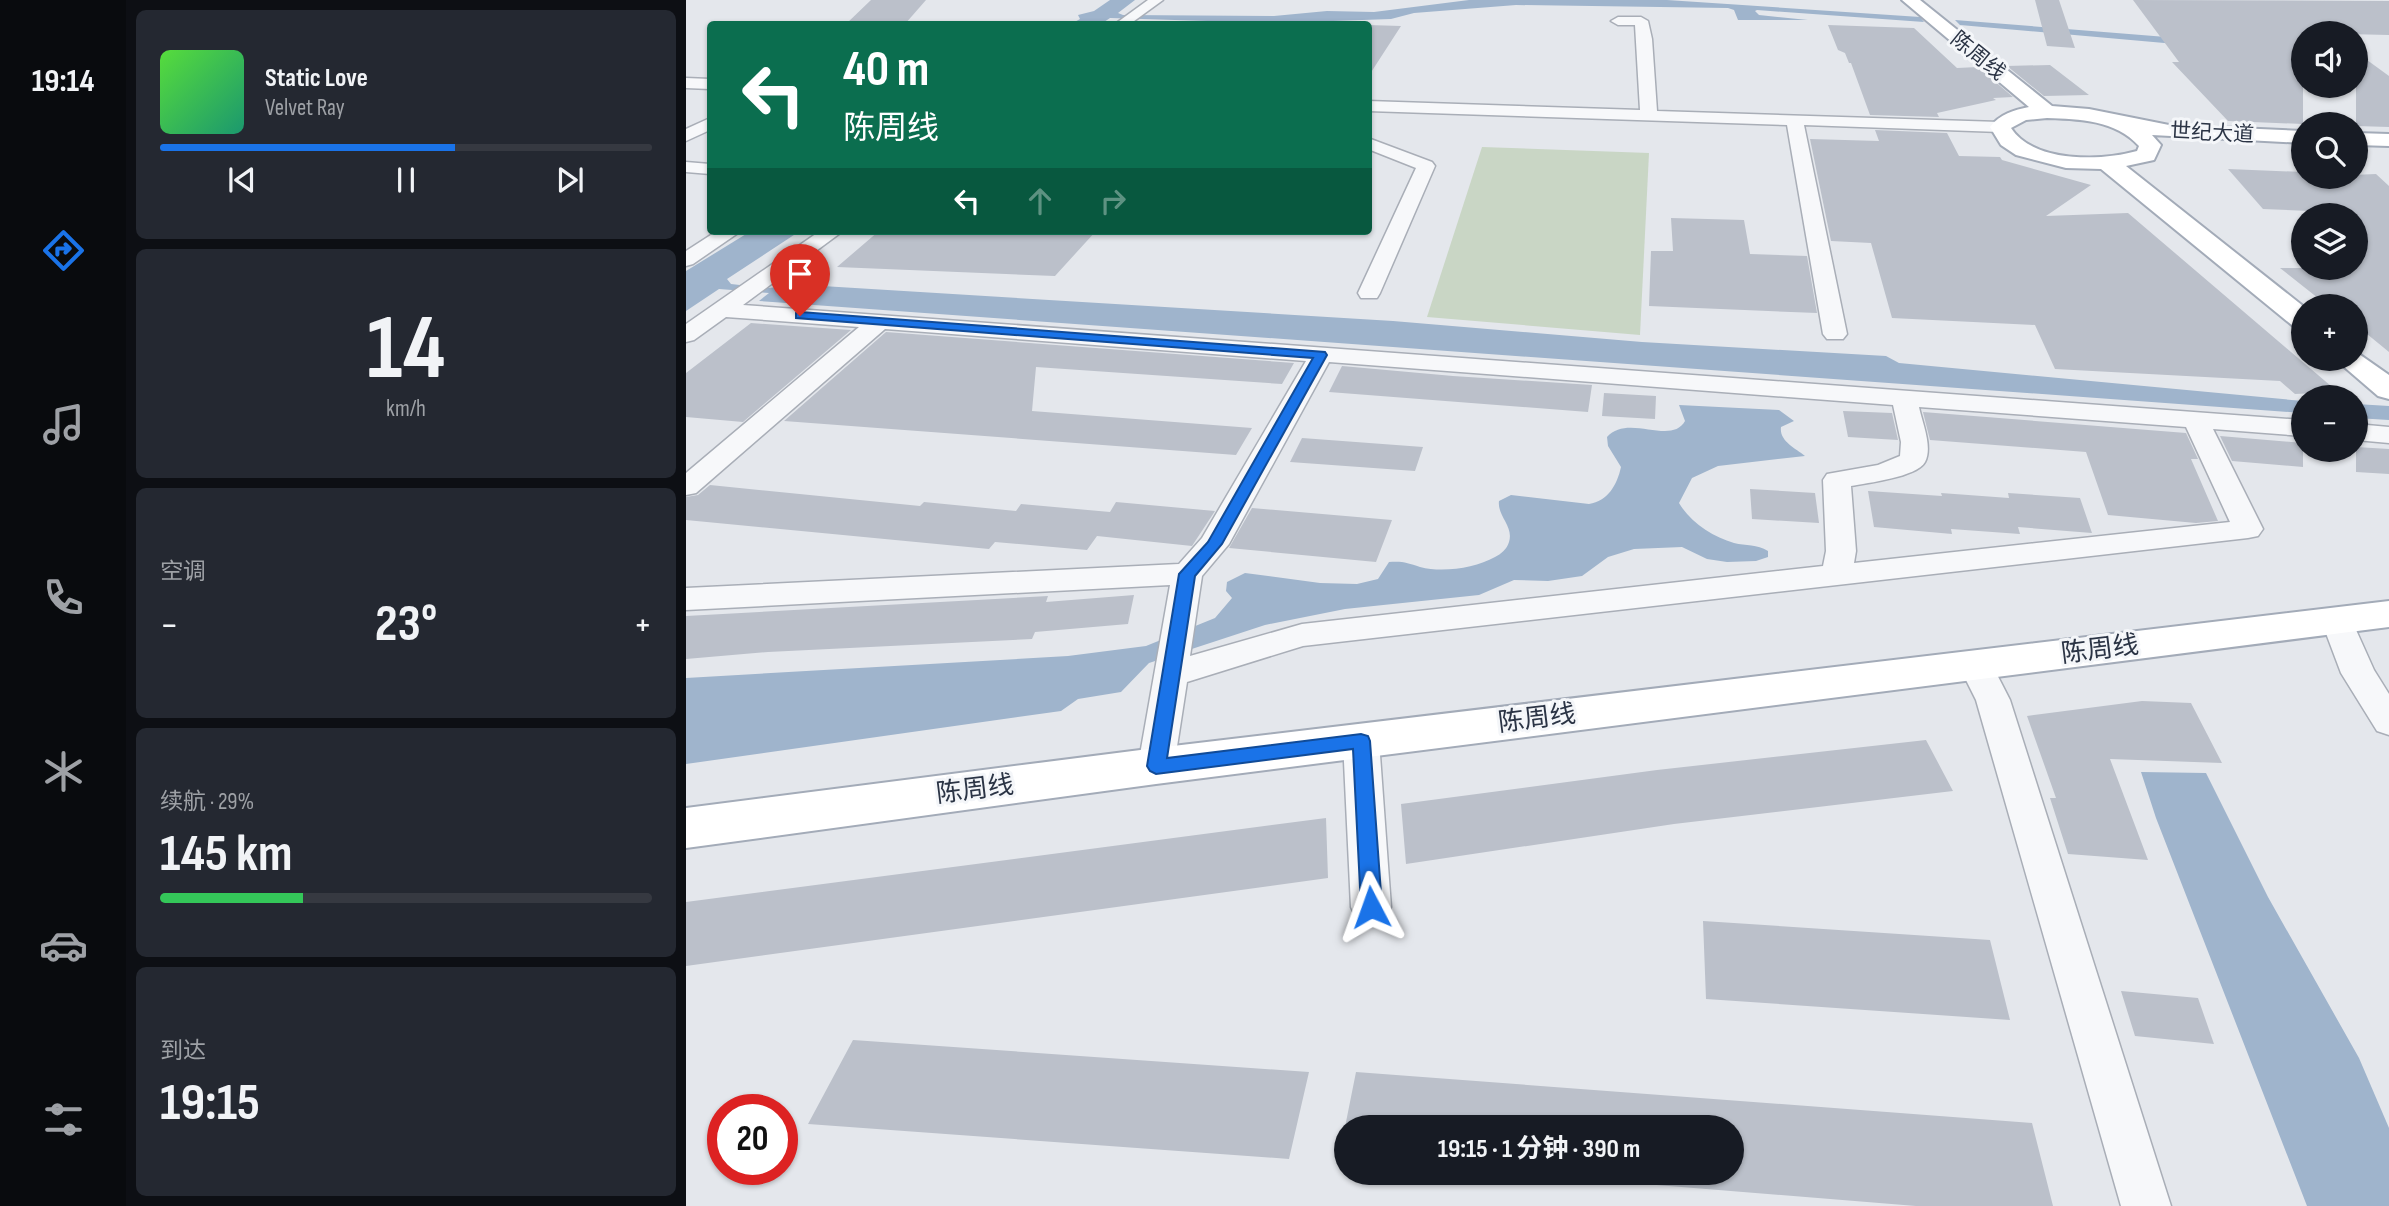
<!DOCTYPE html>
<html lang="zh">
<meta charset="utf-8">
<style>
body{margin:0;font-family:"Sofia Sans Condensed","Noto Sans SC",sans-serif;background:#242831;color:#f1f3f6;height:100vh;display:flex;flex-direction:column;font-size:26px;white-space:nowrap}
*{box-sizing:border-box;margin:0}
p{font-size:23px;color:#9ea1a6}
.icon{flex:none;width:38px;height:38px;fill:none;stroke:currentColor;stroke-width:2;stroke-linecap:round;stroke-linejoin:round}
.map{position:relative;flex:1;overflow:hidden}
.sheet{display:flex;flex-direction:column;gap:10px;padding:10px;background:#0d0f14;width:560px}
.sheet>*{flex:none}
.banner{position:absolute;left:21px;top:21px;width:665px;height:214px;border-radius:7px;box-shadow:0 2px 5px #0004;background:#0b6e4f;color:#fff;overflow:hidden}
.fabs{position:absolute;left:1605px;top:21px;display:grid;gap:14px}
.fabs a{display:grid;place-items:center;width:77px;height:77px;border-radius:50%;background:#171b24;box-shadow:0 2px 5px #0004;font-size:35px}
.speed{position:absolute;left:21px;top:1094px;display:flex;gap:14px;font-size:35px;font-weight:700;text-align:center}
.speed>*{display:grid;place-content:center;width:91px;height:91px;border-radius:50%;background:#171b24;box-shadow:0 2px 5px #0004;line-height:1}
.speed .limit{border:10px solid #d22;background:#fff;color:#111}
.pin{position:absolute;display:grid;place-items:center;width:60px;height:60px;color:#fff;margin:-72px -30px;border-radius:50% 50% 50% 0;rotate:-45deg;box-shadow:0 0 7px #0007}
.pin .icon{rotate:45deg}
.me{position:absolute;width:77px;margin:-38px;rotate:356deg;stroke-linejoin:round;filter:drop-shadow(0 0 5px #0008)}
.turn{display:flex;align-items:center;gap:24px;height:147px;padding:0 21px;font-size:32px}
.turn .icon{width:91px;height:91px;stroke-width:2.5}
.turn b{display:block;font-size:49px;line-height:60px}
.lanes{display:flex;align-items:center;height:66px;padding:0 21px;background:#0003;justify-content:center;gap:35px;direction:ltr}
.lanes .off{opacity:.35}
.big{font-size:52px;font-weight:700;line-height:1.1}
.sheet .card{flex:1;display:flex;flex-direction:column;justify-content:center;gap:10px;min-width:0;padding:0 24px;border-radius:10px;background:#242831}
.sheet .dial{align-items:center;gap:0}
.dial b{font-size:91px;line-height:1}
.song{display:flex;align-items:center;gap:21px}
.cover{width:84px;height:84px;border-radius:10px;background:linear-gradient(135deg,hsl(110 70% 55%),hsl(160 70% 35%))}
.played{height:7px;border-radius:4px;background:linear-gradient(90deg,#1a73e8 60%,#363941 60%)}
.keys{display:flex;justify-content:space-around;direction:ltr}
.heat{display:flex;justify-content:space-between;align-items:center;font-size:38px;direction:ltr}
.charge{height:10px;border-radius:5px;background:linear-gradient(90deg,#34c759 29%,#363941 0)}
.trip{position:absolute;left:648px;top:1115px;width:410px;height:70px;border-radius:35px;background:#171b24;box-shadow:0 2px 5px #0004;font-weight:700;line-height:70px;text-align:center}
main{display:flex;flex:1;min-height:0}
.tab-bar{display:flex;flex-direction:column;width:126px;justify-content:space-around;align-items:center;background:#090b0e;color:#9ea1a6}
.tab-bar .icon{width:49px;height:49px}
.tab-bar .active{color:#1a73e8}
.tab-bar b{font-size:32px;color:#f1f3f6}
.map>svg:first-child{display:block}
.green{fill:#c9d6c5}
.water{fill:#9fb4cc}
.building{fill:#bbc0ca}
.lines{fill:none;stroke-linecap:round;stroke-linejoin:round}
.minor-casing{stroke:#a9aeb7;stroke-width:3}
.major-casing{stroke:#a3abb8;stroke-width:4}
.minor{fill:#f7f8fa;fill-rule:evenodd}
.major{fill:#fff;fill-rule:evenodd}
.route{fill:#1a73e8;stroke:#114b97;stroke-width:2}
.labels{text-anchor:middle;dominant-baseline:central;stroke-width:6;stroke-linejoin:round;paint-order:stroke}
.far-street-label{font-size:21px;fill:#2b3445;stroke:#f4f6f9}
.street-label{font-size:26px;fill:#2b3445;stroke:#f4f6f9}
</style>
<main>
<nav class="tab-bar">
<b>19:14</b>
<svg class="icon active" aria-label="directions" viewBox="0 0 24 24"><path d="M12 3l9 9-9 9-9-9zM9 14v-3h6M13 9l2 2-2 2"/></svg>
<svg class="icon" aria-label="music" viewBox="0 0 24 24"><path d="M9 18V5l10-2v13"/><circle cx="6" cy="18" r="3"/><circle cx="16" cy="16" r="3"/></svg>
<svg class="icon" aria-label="phone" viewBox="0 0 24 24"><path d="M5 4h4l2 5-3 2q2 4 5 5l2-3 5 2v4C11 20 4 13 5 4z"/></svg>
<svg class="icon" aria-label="climate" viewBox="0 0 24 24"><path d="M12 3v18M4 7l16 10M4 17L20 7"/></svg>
<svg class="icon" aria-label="car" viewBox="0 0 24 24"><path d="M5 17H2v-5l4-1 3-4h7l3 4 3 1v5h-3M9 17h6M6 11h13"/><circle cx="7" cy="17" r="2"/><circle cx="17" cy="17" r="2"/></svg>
<svg class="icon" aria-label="filters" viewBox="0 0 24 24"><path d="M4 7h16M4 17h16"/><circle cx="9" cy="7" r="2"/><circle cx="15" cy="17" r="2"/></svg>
</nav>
<section class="sheet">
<div class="card">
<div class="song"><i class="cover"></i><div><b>Static Love</b><p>Velvet Ray</p></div></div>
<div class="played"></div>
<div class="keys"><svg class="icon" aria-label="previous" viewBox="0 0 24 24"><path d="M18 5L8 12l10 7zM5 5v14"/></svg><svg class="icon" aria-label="pause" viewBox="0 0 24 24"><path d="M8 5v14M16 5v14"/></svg><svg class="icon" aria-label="next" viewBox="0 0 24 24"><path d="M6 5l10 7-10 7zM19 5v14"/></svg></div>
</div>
<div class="card dial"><b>14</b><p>km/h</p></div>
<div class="card"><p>空调</p>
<div class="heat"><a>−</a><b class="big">23°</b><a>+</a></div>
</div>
<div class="card"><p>续航 · 29%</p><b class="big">145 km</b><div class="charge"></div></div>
<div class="card"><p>到达</p><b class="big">19:15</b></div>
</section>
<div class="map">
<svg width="1703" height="1206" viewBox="0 0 1703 1206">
<rect width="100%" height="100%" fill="#e4e7ec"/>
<path class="green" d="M796,147L963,153L954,335L741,317Z"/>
<path class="water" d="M424,0H449L432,13L437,15L588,16L641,11L688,12L783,0H981L1234,17L1238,22L1071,10L1069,11L1073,15L1122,20H1052L1048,10L1042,8L830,5L728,13L705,19L590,23L424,18L415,24H385L394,19L392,15L408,11Z
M1269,20L1617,48L1546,49L1274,25Z
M65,231H114L41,279L45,284L81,288L120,285L707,321L956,342L1200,356L1213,363L1617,401V413L73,301L83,293L33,289L0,311V271Z
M1670,404L1703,406V420L1670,418Z
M993,405L1093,410L1108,421L1095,427C1093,441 1109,448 1119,456L1032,466L1006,478L993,503C1004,522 1027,537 1048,543C1060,546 1071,544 1082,551V557L1070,561L1041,562L1021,559L996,547L948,549L922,557L896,576L862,581L828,580L793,595L659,609L579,625L463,663L435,692L392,699L375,711L0,764V678L382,656L460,646L529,618L546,598L540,591L541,582L559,573L634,583L671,584L692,579L703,562C717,561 722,563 734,567C757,573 789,568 809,557C815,554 821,549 823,542C828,526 811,516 813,501L825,495L903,504C922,501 931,485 935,467L922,446L921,437C942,413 985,446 999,421Z
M1455,772L1520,773L1582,897L1673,1058L1703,1128V1206H1621L1470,818Z"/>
<path class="building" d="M185,0H240L219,24H160Z
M1349,0H1373L1389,48L1361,46Z
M1447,0L1703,1V35L1617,33V124L1542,121L1486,62H1493Z
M682,25L715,26L682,77Z
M1142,25L1228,28L1271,68L1292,67L1327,97L1307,98L1310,100L1251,113L1253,117L1184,115L1165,63H1163L1159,53L1152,50Z
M1670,52L1703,76V127L1670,126Z
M1364,65L1403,95L1358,96L1321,66Z
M1189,130L1261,133L1273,156L1314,157L1316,160L1405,185L1360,216L1442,213L1652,392L1609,394L1594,381L1369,369L1349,325L1206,318L1185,243L1145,241L1124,139L1193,141Z
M1542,169L1617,172V177L1690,174L1703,186V352L1670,325V306H1642L1594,268H1670V213L1577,209Z
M985,218L1058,220L1064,254L1121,256L1131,313L963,306L965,251H987Z
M193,231H410L369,276L151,267Z
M65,323L165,330L57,422L0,417V373Z
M200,332L608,363L596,384L350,367L346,411L566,428L550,455L98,421Z
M656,366L767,376L906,385L902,412L643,392Z
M918,393L970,396L969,419L916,416Z
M1157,411L1206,413L1212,440L1162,437Z
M1237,412L1500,433L1512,459H1505L1532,521L1510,523L1422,515L1400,452L1244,440Z
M1534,436L1617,443V467L1546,461Z
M616,438L737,447L729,471L604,462Z
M1670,447L1703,449V474L1670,472Z
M24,485L234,506L238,502L330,511L335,504L424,512L430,502L529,511L506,546L411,536L401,550L309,542L303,549L0,520V497L12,495Z
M1064,489L1129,493L1133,523L1066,519Z
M1182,491L1256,496L1255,493L1323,498L1322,493L1394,498L1406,533L1332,527L1334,534L1265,529L1266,534L1188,527Z
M566,508L706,520L690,562L543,548Z
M448,595L442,624L349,632L346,639L82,652L0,659V616L362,596L360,602Z
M1456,701L1505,703L1536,763L1424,759L1462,860L1382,854L1364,798H1370L1341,716Z
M1240,740L1267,791L988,824L720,864L715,804L971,770Z
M640,818L642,878L0,966V902Z
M1017,921L1304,940L1324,1020L1020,999Z
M1435,991L1512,998L1528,1044L1449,1036Z
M167,1040L623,1072L603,1159L122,1124Z
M670,1072L1346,1123L1367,1206H1230L809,1172H1045V1127H659Z"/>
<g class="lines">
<g class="minor-casing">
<path id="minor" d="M462,0H477L444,24H429Z
M955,17L962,21L966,39L971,111L1314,122L1322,127L1314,132L1118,125L1161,334L1157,339H1141L1137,334L1101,125L682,111V101L954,110L949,25H932L925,21L932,17Z
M0,78L24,79V89L0,88Z
M24,118V130L0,141V129Z
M682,138L746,162L749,166L694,293L691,298H675L672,293L730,168L682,149Z
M0,162L24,164V174L0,172Z
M31,231H55L7,264L0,266V251Z
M134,231H157L57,305L1617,420V436L1527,429L1577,529L1572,536L1562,538L617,646L501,682L488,766L483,776L470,780L457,776L452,766L484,585L0,610V588L493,564L516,538L620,361L199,329L10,493L0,495V473L173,327L40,317L8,340L0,342V324ZM643,362L1207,405L1215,442L1214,456L1192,465L1141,474L1137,480L1140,551L1137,566L616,624L504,656L516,576L543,544ZM1233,407L1500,427L1544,522L1168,563L1170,551L1165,486C1181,483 1231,477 1239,462C1247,447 1236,422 1233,407Z
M1670,424L1703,427V443L1670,440Z
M1651,609L1662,612L1688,670L1703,694V735L1691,731L1655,673L1635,620L1640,612Z
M1290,654L1302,657L1324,700L1485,1206H1435L1290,700L1273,666L1278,657Z
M675,727L688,731L693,741L705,907L699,920L685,925L671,920L665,907L657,741L662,731Z"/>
</g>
<g class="major-casing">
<path id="major" d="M1216,0H1234L1366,106L1403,109L1483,125L1617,131V143L1466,135L1475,145L1468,160L1440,166L1617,306V328L1607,326L1415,169L1380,168L1330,155L1315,145L1304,127C1314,114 1328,110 1343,107ZM1361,118C1394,119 1429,120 1453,146L1451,151C1415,161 1348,163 1325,128L1340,120Z
M1670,133L1703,134V146L1670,145Z
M1670,352L1703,375V399L1692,396L1649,359H1670Z
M1703,601V627L470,784L0,848V808L470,748Z"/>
</g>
<use href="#minor" class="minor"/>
<use href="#major" class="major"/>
</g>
<path class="route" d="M114,312L639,352L641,355L536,544L509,576L481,758L675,734L682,736L684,741L696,907L693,914L685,917L678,914L675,907L667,749L470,774L464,771L461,766L493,574L522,542L627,358L110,318V313Z"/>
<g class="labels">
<g class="far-street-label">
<text transform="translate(1292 56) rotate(39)">陈周线</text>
<text transform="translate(1526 133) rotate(3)">世纪大道</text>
</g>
<g class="street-label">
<text transform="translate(1414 650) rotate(-7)">陈周线</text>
<text transform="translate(851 719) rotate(-7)">陈周线</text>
<text transform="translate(289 790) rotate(-7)">陈周线</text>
</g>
</g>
</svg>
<div class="fabs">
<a><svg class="icon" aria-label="sound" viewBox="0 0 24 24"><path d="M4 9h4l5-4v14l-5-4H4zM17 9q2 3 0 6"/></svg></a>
<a><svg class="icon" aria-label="search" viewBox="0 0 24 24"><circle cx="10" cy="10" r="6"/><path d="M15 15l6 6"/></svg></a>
<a><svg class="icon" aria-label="layers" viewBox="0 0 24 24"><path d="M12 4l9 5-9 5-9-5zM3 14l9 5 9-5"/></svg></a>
<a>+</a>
<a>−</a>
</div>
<div class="speed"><div class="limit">20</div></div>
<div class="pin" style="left:114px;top:316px;background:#d93025"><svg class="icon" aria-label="arrive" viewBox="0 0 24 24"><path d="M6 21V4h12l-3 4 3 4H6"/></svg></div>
<svg class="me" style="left:685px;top:907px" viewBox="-20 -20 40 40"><path d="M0-17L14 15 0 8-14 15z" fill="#1a73e8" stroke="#fff" stroke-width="4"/></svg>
<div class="trip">19:15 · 1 分钟 · 390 m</div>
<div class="banner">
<div class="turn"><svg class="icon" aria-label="left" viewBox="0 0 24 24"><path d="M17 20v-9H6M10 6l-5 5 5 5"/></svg><div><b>40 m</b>陈周线</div></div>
<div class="lanes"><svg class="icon" aria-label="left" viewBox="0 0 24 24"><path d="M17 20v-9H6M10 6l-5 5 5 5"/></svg><svg class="icon off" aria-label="ahead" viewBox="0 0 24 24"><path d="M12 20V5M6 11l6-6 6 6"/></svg><svg class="icon off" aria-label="right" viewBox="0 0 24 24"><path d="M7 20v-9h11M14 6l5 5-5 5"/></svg></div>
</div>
</div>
</main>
